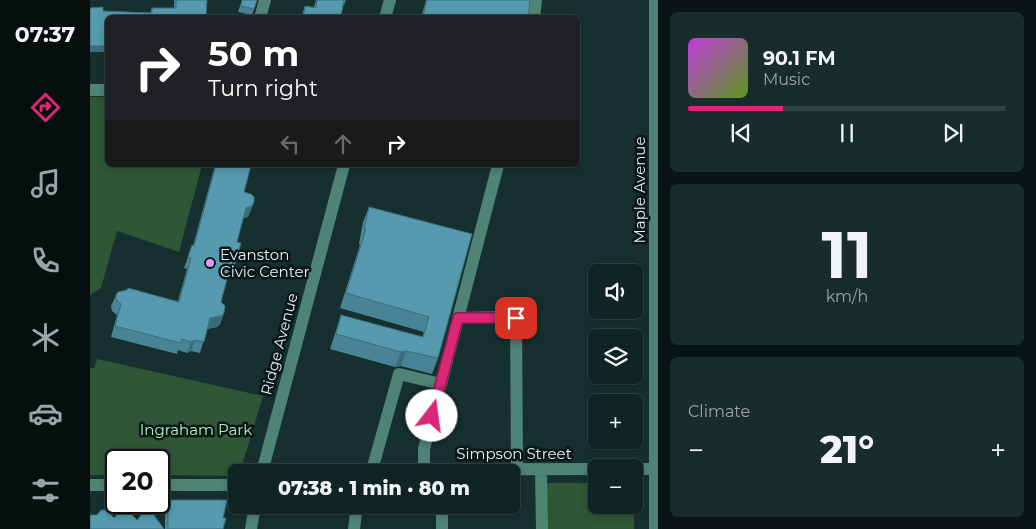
<!DOCTYPE html>
<meta charset="utf-8">
<style>
body{margin:0;font-family:Montserrat,sans-serif;background:#192c2c;color:#f1f3f6;height:100vh;display:flex;flex-direction:column;font-size:19px;white-space:nowrap}
*{box-sizing:border-box;margin:0}
p{font-size:16px;color:#9ca4a6}
.icon{flex:none;width:28px;height:28px;fill:none;stroke:currentColor;stroke-width:2;stroke-linecap:round;stroke-linejoin:round}
.map{position:relative;flex:1;overflow:hidden}
.side{display:flex;flex-direction:column;gap:12px;padding:12px;background:#091414;width:378px}
.side>*{flex:none}
.hud{position:absolute;left:15px;top:15px;width:475px;height:152px;border-radius:8px;box-shadow:0 2px 8px #0003,0 0 0 1px #304141;background:#202124;color:#fff;overflow:hidden}
.fabs{position:absolute;left:498px;top:264px;display:grid;gap:10px}
.fabs a{display:grid;place-items:center;width:55px;height:55px;border-radius:8px;background:#102424;box-shadow:0 2px 8px #0003,0 0 0 1px #304141;font-size:25px}
.speed{position:absolute;left:15px;top:449px;display:flex;gap:10px;font-size:25px;font-weight:700;text-align:center}
.speed>*{display:grid;place-content:center;width:65px;height:65px;border-radius:50%;background:#102424;box-shadow:0 2px 8px #0003,0 0 0 1px #304141;line-height:1}
.speed .limit{border:2px solid #111;border-radius:8px;background:#fff;color:#111}
.pin{position:absolute;display:grid;place-items:center;width:42px;height:42px;color:#fff;margin:-21px;border-radius:10px;box-shadow:0 2px 8px #0006}
.me{position:absolute;width:55px;margin:-28px;rotate:15deg;stroke-linejoin:round;filter:drop-shadow(0 0 4px #0008)}
.turn{display:flex;align-items:center;gap:18px;height:105px;padding:0 20px;font-size:22px}
.turn .icon{width:65px;height:65px;stroke-width:2.5}
.turn b{display:block;font-size:35px;line-height:42px}
.lanes{display:flex;align-items:center;height:48px;padding:0 20px;background:#0003;justify-content:center;gap:25px;direction:ltr}
.lanes .off{opacity:.35}
.big{font-size:38px;font-weight:800;line-height:1.1}
.side .tile{flex:1;display:flex;flex-direction:column;justify-content:center;gap:8px;min-width:0;padding:0 18px;border-radius:8px;background:#192c2c}
.side .dial{align-items:center;gap:0}
.dial b{font-size:65px;line-height:1}
.song{display:flex;align-items:center;gap:15px}
.cover{width:60px;height:60px;border-radius:8px;background:linear-gradient(135deg,hsl(290 70% 55%),hsl(90 70% 35%))}
.played{height:5px;border-radius:2px;background:linear-gradient(90deg,#db2777 30%,#304141 30%)}
.keys{display:flex;justify-content:space-around;direction:ltr}
.heat{display:flex;justify-content:space-between;align-items:center;font-size:28px;direction:ltr}
.trip{position:absolute;left:138px;top:464px;width:292px;height:50px;border-radius:8px;background:#102424;box-shadow:0 2px 8px #0003,0 0 0 1px #304141;font-weight:800;line-height:50px;text-align:center}
main{display:flex;flex:1;min-height:0}
.dock{display:flex;flex-direction:column;width:90px;justify-content:space-around;align-items:center;background:#060e0e;color:#9ca4a6}
.dock .icon{width:35px;height:35px}
.dock .active{color:#db2777}
.dock b{font-size:22px;color:#f1f3f6}
.map>svg:first-child{display:block}
.green{fill:#2f5636}
.lines{fill:none;stroke-linecap:round;stroke-linejoin:round}
.minor{stroke:#4f8474;stroke-width:12}
.wall{fill:#498496}
.shaded-wall{fill:#3c6c7a}
.building{fill:#559aaf;stroke:#3c6c7a}
.route-casing{stroke:#8e194d;stroke-width:12}
.route{stroke:#db2777;stroke-width:9}
.poi-dot{fill:#db99f5;stroke:#0b1616;stroke-width:2}
.labels{text-anchor:middle;dominant-baseline:central;stroke-width:5;stroke-linejoin:round;paint-order:stroke}
.street-label{font-size:15px;fill:#e2f1f1;stroke:#0b1616}
.poi-label{font-size:15px;fill:#e2f1f1;stroke:#0b1616;text-anchor:start}
.park-label{font-size:15px;fill:#adf3b8;stroke:#0b1616}
</style>
<main>
<nav class="dock">
<b>07:37</b>
<svg class="icon active" aria-label="directions" viewBox="0 0 24 24"><path d="M12 3l9 9-9 9-9-9zM9 14v-3h6M13 9l2 2-2 2"/></svg>
<svg class="icon" aria-label="music" viewBox="0 0 24 24"><path d="M9 18V5l10-2v13"/><circle cx="6" cy="18" r="3"/><circle cx="16" cy="16" r="3"/></svg>
<svg class="icon" aria-label="phone" viewBox="0 0 24 24"><path d="M5 4h4l2 5-3 2q2 4 5 5l2-3 5 2v4C11 20 4 13 5 4z"/></svg>
<svg class="icon" aria-label="climate" viewBox="0 0 24 24"><path d="M12 3v18M4 7l16 10M4 17L20 7"/></svg>
<svg class="icon" aria-label="car" viewBox="0 0 24 24"><path d="M5 17H2v-5l4-1 3-4h7l3 4 3 1v5h-3M9 17h6M6 11h13"/><circle cx="7" cy="17" r="2"/><circle cx="17" cy="17" r="2"/></svg>
<svg class="icon" aria-label="filters" viewBox="0 0 24 24"><path d="M4 7h16M4 17h16"/><circle cx="9" cy="7" r="2"/><circle cx="15" cy="17" r="2"/></svg>
</nav>
<div class="map">
<svg width="569" height="529" viewBox="0 0 569 529">
<rect width="100%" height="100%" fill="#163030"/>
<path class="green" d="M0,97H17L18,165H112L89,252L27,231L11,288L0,295Z
M7,359L173,396L150,472H146V476L69,475V460H26V475H0V368H4Z
M455,483H506V505H544V484V529H456Z"/>
<g class="lines">
<path class="minor" d="M170,18L175,0
M295,18L300,0
M444,18L446,0
M0,90H18
M368,318L426,317L427,470
M544,469H569
M282,470L309,374L351,384
M334,470V449L408,165
M451,470L452,529
M172,472L254,165
M192,472L197,470L506,469
M0,485H26
M69,485H146
M352,505V529
M161,529L165,505
M264,529L267,505
M565,529V0"/>
</g>
<path class="wall" d="M84,0H117L0,52L13,11L60,13L62,8H84Z
M152,0H167L162,15L148,12Z
M226,0H256L254,5H253L251,16L255,18H211L215,6L224,7Z
M336,0H440L438,18H331Z
M125,165H161L154,192L164,202L158,217L153,218L147,242L144,268L140,279L137,278L131,302L134,313L130,324L127,327L117,329L110,353L101,351L97,353L88,350L87,354L21,337L27,315L22,311L21,306L26,295L88,301L97,269L94,268L102,245L103,246Z
M279,207L382,234L348,358L342,374L311,366L305,367L240,349L251,315L332,337L334,332L250,308L270,245L269,244L273,222Z
M78,500L133,518V529H75V509Z"/>
<path class="shaded-wall" d="M0,46H18V52H0Z
M164,202L158,217L152,219L156,208Z
M134,313L130,324L127,327L116,329L120,318Z
M105,340L101,351L97,353L101,342Z
M316,351L311,366L305,367L311,352Z"/>
<path class="building" d="M86,0H117L116,17L129,18H18V46H0V8L13,7V11L62,13V8H86Z
M152,0H167L164,9L151,6Z
M227,0H254L251,16L255,18H213L215,6L226,8Z
M337,0H440L438,18H332V15H333Z
M126,165H161L154,192L161,194L164,197V202L162,206L156,208L147,242L151,243L144,268L140,267L131,302L135,306L134,313L131,316L120,318L114,342L105,340L101,342L92,339L91,343L25,326L31,304L26,300V295L28,292L37,290L38,288L89,302L101,258L98,257L102,245L104,246Z
M279,207L382,234L348,358L316,351L311,352L246,334L251,315L333,337L339,317L256,293L276,229H274Z
M78,500H137L133,518H136L133,529H78Z
M11,510H17L24,518L32,510H37L47,520L55,510L61,511L74,529H0V515H7Z"/>
<g class="lines">
<g class="route-casing">
<path id="route" d="M342,416L368,318H426"/>
</g>
<use href="#route" class="route"/>
</g>
<circle class="poi-dot" cx="120" cy="263" r="5"/>
<g class="labels">
<g class="street-label">
<text transform="translate(549 190) rotate(-90)">Maple Avenue</text>
<text transform="translate(189 344) rotate(-75)">Ridge Avenue</text>
<text x="424" y="453">Simpson Street</text>
</g>
<g class="poi-label">
<text x="130" y="254">Evanston<tspan x="130" dy="17">Civic Center</tspan></text>
</g>
<g class="park-label">
<text x="106" y="429">Ingraham Park</text>
</g>
</g>
</svg>
<div class="fabs">
<a><svg class="icon" aria-label="sound" viewBox="0 0 24 24"><path d="M4 9h4l5-4v14l-5-4H4zM17 9q2 3 0 6"/></svg></a>
<a><svg class="icon" aria-label="layers" viewBox="0 0 24 24"><path d="M12 4l9 5-9 5-9-5zM3 14l9 5 9-5"/></svg></a>
<a>+</a>
<a>−</a>
</div>
<div class="speed"><div class="limit">20</div></div>
<div class="pin" style="left:426px;top:318px;background:#d93025"><svg class="icon" aria-label="arrive" viewBox="0 0 24 24"><path d="M6 21V4h12l-3 4 3 4H6"/></svg></div>
<svg class="me" style="left:342px;top:416px" viewBox="-20 -20 40 40"><circle r="19" fill="#fff"/><path d="M0-13L10 11 0 6-10 11z" fill="#db2777"/></svg>
<div class="trip">07:38 · 1 min · 80 m</div>
<div class="hud">
<div class="turn"><svg class="icon" aria-label="right" viewBox="0 0 24 24"><path d="M7 20v-9h11M14 6l5 5-5 5"/></svg><div><b>50 m</b>Turn right</div></div>
<div class="lanes"><svg class="icon off" aria-label="left" viewBox="0 0 24 24"><path d="M17 20v-9H6M10 6l-5 5 5 5"/></svg><svg class="icon off" aria-label="ahead" viewBox="0 0 24 24"><path d="M12 20V5M6 11l6-6 6 6"/></svg><svg class="icon" aria-label="right" viewBox="0 0 24 24"><path d="M7 20v-9h11M14 6l5 5-5 5"/></svg></div>
</div>
</div>
<section class="side">
<div class="tile">
<div class="song"><i class="cover"></i><div><b>90.1 FM</b><p>Music</p></div></div>
<div class="played"></div>
<div class="keys"><svg class="icon" aria-label="previous" viewBox="0 0 24 24"><path d="M18 5L8 12l10 7zM5 5v14"/></svg><svg class="icon" aria-label="pause" viewBox="0 0 24 24"><path d="M8 5v14M16 5v14"/></svg><svg class="icon" aria-label="next" viewBox="0 0 24 24"><path d="M6 5l10 7-10 7zM19 5v14"/></svg></div>
</div>
<div class="tile dial"><b>11</b><p>km/h</p></div>
<div class="tile"><p>Climate</p>
<div class="heat"><a>−</a><b class="big">21°</b><a>+</a></div>
</div>
</section>
</main>
